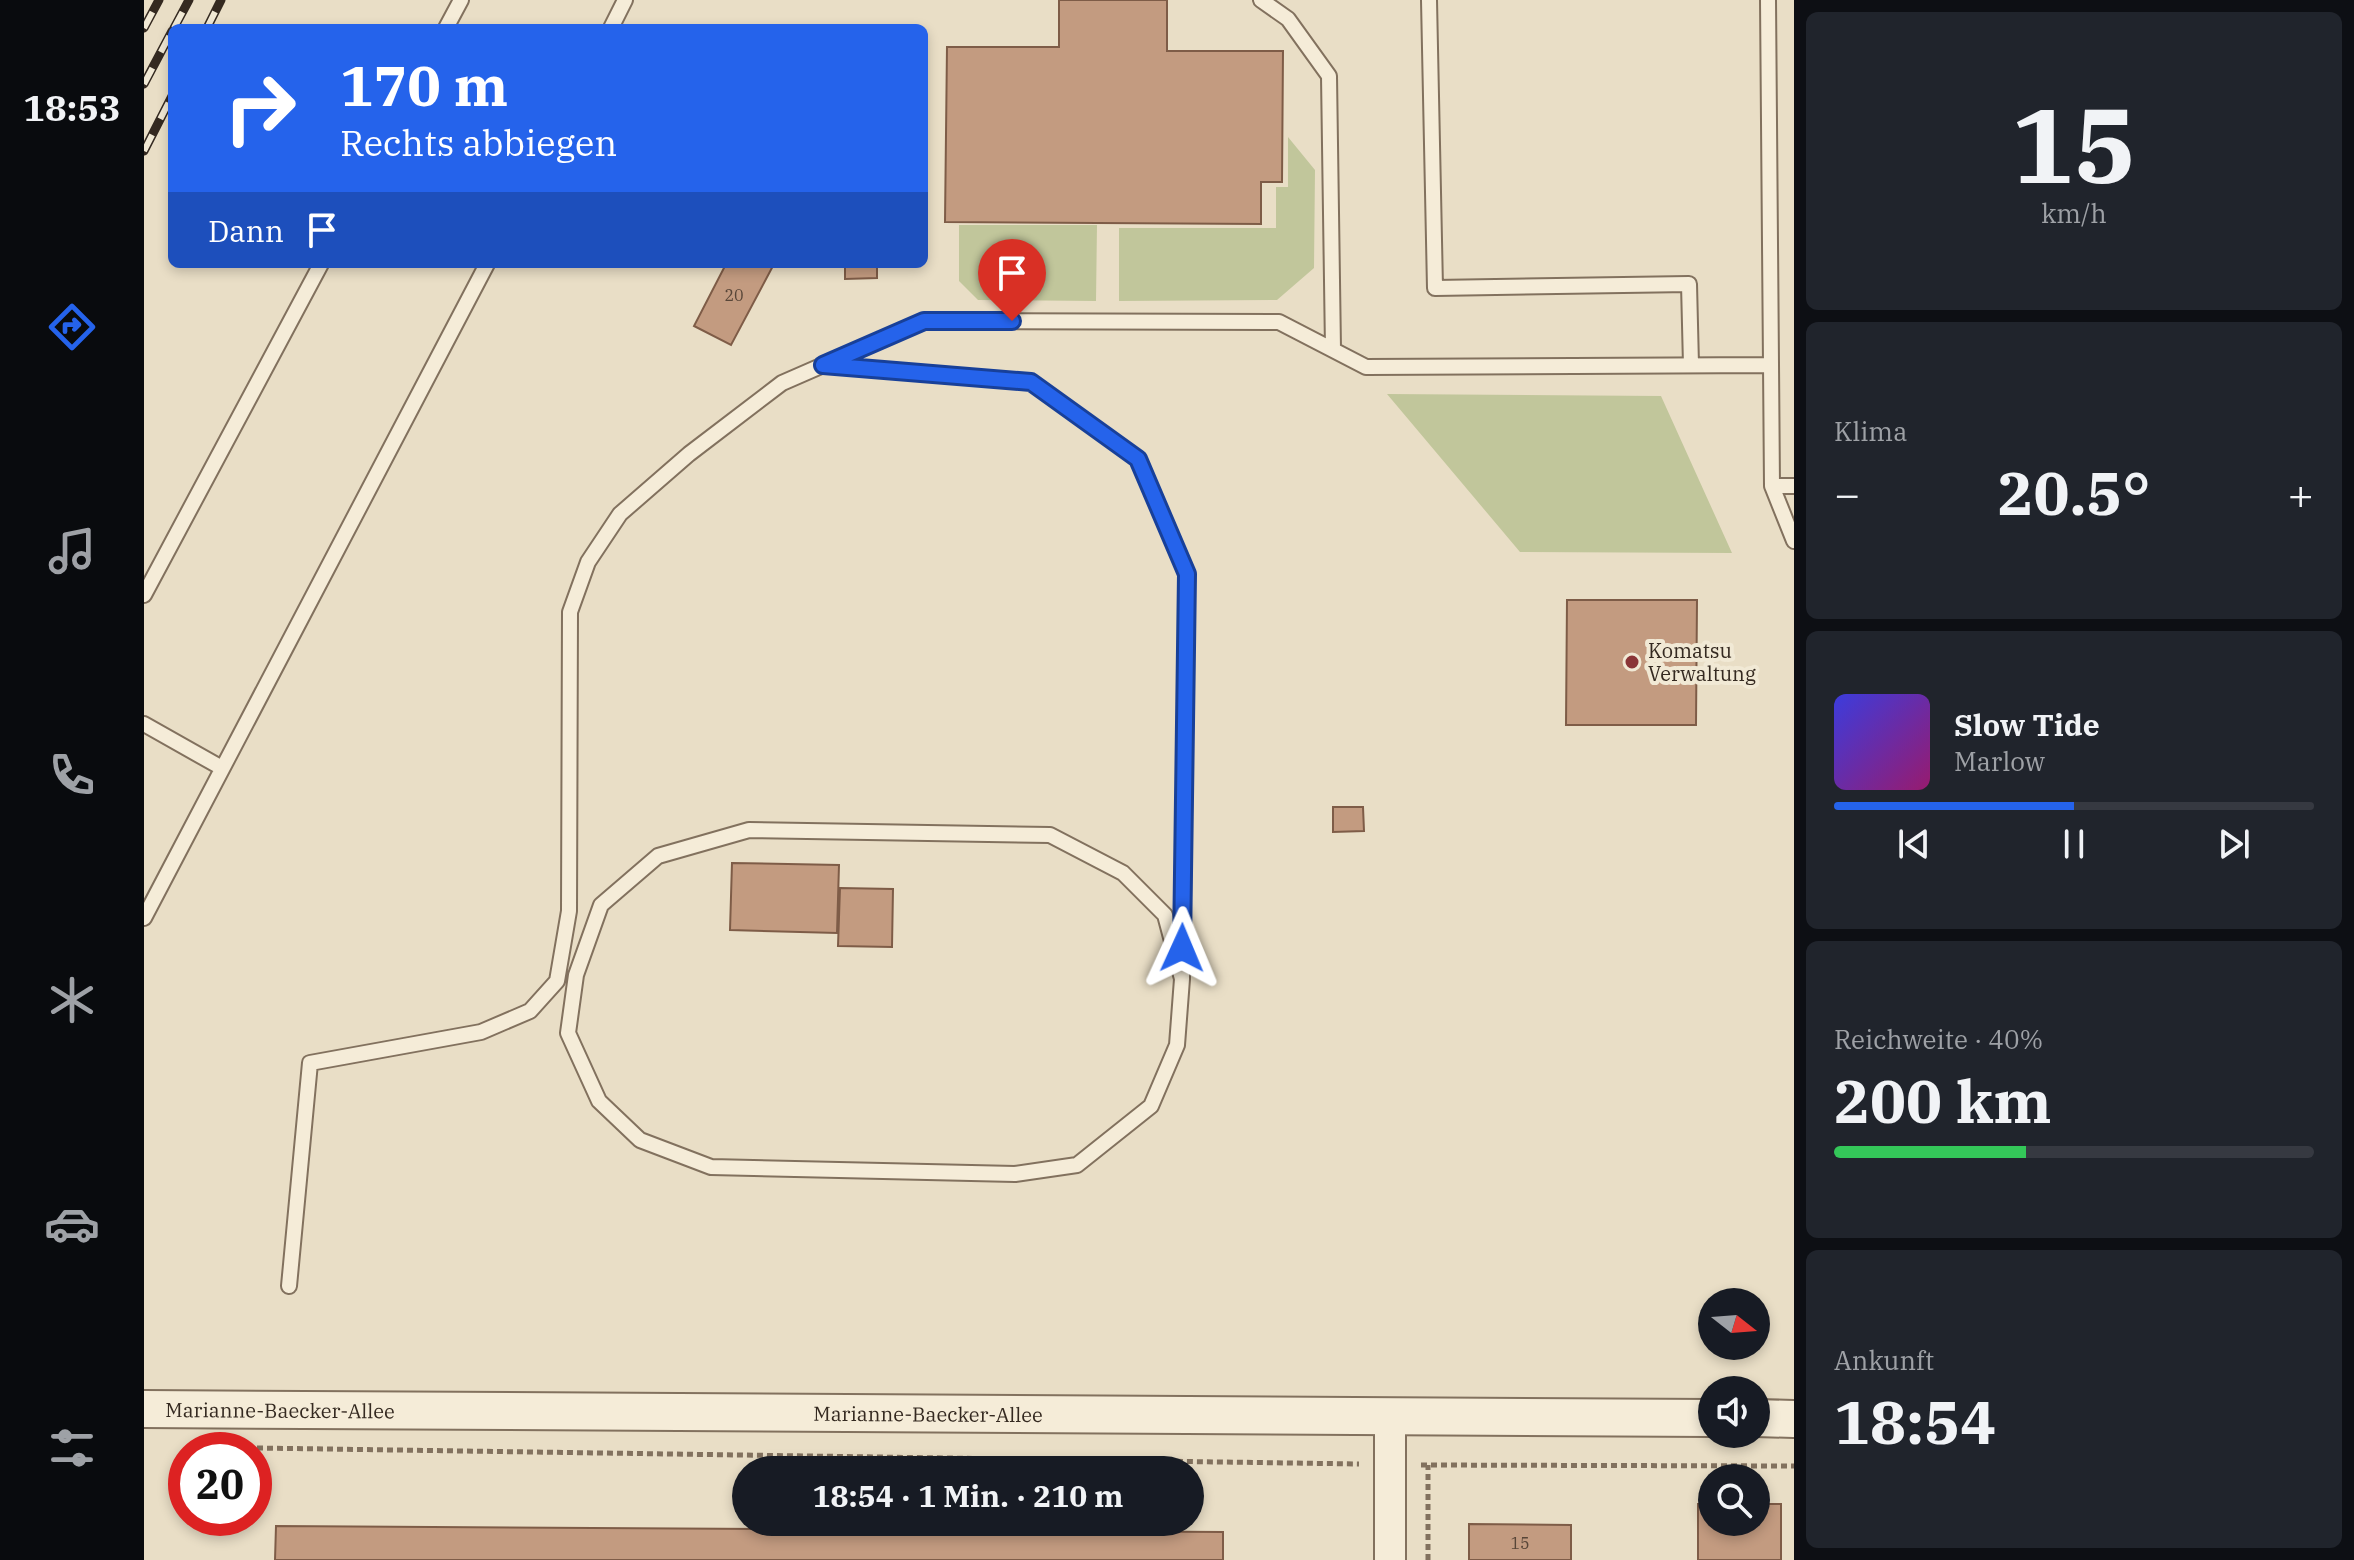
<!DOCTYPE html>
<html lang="de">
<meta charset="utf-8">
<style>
body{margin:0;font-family:"IBM Plex Serif",serif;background:#20242c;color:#f1f3f6;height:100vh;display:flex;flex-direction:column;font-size:30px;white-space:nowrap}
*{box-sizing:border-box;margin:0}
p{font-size:26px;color:#9ea1a6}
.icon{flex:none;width:44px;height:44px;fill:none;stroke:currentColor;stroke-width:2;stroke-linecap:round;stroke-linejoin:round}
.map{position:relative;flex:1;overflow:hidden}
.drawer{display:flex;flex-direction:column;gap:12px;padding:12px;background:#0d0f14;width:560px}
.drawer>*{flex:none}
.guide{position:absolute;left:24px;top:24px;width:760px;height:244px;border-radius:12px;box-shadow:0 4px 12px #0003;background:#2563eb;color:#fff;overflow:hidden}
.needle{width:52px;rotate:107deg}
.buttons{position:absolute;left:1554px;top:1288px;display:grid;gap:16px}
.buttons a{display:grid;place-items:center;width:72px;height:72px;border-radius:50%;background:#171b24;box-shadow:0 4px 12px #0003;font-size:40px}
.speed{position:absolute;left:24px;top:1432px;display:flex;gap:16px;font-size:40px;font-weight:700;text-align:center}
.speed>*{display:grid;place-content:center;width:104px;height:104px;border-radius:50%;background:#171b24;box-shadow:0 4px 12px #0003;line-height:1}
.speed .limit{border:12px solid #d22;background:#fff;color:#111}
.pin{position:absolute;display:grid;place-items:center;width:68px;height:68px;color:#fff;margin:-82px -34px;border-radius:50% 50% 50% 0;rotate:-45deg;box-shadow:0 0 8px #0007}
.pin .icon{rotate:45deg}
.me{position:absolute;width:88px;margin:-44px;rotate:1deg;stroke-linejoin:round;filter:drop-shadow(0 0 6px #0008)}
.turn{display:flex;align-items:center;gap:28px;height:168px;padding:0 40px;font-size:36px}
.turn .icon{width:104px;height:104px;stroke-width:2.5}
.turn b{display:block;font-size:56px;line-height:68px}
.then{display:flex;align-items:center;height:76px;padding:0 40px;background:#0003;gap:16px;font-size:30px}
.big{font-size:60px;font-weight:700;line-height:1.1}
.drawer .tile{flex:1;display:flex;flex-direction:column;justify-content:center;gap:12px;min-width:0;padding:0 28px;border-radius:12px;background:#20242c}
.drawer .dial{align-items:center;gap:0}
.dial b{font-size:104px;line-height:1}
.song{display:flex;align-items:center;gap:24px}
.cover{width:96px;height:96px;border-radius:12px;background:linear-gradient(135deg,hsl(240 70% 55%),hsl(320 70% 35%))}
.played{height:8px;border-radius:4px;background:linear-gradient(90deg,#2563eb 50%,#363941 50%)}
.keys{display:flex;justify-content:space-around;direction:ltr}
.heat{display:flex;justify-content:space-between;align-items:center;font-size:44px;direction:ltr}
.charge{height:12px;border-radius:6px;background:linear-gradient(90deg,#34c759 40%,#363941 0)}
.trip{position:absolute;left:588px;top:1456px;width:472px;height:80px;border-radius:40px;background:#171b24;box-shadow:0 4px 12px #0003;font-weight:700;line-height:80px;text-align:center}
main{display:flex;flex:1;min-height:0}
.menu{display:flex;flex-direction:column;width:144px;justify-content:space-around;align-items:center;background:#090b0e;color:#9ea1a6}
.menu .icon{width:56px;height:56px}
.menu .selected{color:#2563eb}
.menu b{font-size:36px;color:#f1f3f6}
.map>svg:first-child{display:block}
.green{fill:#c1c69b}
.building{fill:#c39b80;stroke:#7e5c47;stroke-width:2}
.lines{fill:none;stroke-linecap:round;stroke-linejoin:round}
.service-casing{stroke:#82715e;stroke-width:18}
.minor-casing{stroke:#82715e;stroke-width:34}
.tertiary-casing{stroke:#82715e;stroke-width:40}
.path{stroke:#82715e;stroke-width:5;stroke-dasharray:6 4;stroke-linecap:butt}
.service{stroke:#f5ecd8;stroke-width:14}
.minor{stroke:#f5ecd8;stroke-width:30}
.tertiary{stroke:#f5ecd8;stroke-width:36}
.rail-casing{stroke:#342920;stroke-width:9}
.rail{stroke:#f1e9d5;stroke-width:6;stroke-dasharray:18;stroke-linecap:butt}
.route-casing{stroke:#184099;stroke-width:20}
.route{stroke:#2563eb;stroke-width:14}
.poi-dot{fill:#8a3537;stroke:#f1e9d5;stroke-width:3}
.labels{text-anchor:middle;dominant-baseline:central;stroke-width:8;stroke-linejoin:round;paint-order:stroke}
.number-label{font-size:16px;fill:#584638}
.poi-label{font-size:20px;fill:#342920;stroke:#f1e9d5;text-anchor:start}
.street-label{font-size:20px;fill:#342920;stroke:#f1e9d5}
</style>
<main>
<nav class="menu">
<b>18:53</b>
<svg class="icon selected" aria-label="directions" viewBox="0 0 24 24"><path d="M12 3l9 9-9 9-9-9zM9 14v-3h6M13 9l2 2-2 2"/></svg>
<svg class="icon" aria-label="music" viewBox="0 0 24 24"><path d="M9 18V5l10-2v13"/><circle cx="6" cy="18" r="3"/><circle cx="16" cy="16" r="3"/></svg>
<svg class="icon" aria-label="phone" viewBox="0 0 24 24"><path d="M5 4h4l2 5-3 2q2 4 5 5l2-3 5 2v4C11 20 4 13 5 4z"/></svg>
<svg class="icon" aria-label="climate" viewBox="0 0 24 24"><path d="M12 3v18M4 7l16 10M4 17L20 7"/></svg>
<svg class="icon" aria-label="car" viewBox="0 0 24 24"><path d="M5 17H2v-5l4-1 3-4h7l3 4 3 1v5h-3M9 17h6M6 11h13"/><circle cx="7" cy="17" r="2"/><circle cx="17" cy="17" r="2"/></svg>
<svg class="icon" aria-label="filters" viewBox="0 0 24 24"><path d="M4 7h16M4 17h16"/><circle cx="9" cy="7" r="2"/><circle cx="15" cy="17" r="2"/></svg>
</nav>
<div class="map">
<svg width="1650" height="1560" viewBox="0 0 1650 1560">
<rect width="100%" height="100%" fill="#e9dec6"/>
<path class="green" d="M1144,137L1171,170L1170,268L1133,300L975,301V228H1132V187H1144Z
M815,225H953L952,301L834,300L815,281Z
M1243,394L1517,396L1588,553L1376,552Z"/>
<path class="building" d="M915,0H1023V51H1139L1138,182H1117V224L801,222L803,47H915Z
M582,264H630L587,345L550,326Z
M701,264H733V278L701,279Z
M1423,600H1553L1552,725H1422Z
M1189,807H1219L1220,831L1189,832Z
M588,863L695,865L693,933L586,930Z
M696,888L749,889L748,947L694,946Z
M1554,1504H1568V1522H1612V1504H1637V1560H1554Z
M1325,1524L1427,1525V1560H1325Z
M132,1526L1079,1532V1560H131Z"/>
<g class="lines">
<g class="service-casing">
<path id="service" d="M1117,0L1144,19L1185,76L1189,349
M1285,0L1291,288L1545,284L1547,365
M1624,0L1628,486L1650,541
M302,28L317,0
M467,28L481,0
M679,365L887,382L994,459L1043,574L1038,979L1033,1045L1007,1106L933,1165L871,1174L567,1167L496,1140L455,1101L424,1033L432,975L457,905L514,856L605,830L906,835L979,873L1021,915L1038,979
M1628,486H1650
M0,595L177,264
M0,724L78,768
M0,918L343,264
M145,1286L166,1063L337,1032L386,1011L413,981L425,911L426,612L444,562L476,514L545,454L638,383L780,321L1135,322L1222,367L1626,365"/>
</g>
<g class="minor-casing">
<path id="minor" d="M1246,1416V1560"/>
</g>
<g class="tertiary-casing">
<g id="tertiary">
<path id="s1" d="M0,1409L1568,1418"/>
<path d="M1612,1418L1650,1419"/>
</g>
</g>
<path class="path" d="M113,1448L1215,1464
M1277,1465L1650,1466
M1284,1560V1465"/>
<use href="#service" class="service"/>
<use href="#minor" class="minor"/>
<use href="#tertiary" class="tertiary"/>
<g class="rail-casing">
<path id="rail" d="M0,28L15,0
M30,28L45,0
M63,28L77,0
M0,84L28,31
M0,151L28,96"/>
</g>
<use href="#rail" class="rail"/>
</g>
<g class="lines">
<g class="route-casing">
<path id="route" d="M868,321H780L679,365L887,382L994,459L1043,574L1038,948"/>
</g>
<use href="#route" class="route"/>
</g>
<circle class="poi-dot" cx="1488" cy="662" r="8"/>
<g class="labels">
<g class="number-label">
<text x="590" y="295">20</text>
<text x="1376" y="1543">15</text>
</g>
<g class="poi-label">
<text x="1504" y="650">Komatsu<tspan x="1504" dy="23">Verwaltung</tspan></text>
</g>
<g class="street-label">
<text stroke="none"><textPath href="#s1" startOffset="136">Marianne-Baecker-Allee</textPath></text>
<text stroke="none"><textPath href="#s1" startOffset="784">Marianne-Baecker-Allee</textPath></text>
</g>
</g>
</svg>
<div class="buttons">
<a><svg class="needle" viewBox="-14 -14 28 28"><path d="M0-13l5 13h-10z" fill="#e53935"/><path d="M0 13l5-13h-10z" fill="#9ea1a6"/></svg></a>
<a><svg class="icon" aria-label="sound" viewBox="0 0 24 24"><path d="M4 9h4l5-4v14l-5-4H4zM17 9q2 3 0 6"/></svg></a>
<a><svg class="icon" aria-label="search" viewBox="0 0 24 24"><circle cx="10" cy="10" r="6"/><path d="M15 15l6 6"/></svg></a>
</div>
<div class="speed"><div class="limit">20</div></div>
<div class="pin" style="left:868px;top:321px;background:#d93025"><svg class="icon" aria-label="arrive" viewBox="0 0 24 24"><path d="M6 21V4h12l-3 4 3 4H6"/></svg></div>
<svg class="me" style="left:1038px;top:948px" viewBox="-20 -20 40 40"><path d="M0-17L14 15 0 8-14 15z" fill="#2563eb" stroke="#fff" stroke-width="4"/></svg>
<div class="trip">18:54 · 1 Min. · 210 m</div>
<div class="guide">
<div class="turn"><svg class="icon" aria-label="right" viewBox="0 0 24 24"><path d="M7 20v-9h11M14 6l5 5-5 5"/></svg><div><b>170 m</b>Rechts abbiegen</div></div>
<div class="then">Dann<svg class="icon" aria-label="arrive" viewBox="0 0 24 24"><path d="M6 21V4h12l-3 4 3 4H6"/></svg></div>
</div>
</div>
<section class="drawer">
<div class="tile dial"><b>15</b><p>km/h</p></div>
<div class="tile"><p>Klima</p>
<div class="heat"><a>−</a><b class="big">20.5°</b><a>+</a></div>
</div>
<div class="tile">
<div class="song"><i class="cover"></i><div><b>Slow Tide</b><p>Marlow</p></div></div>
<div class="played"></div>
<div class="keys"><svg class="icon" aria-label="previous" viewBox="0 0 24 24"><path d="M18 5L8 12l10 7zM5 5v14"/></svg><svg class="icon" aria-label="pause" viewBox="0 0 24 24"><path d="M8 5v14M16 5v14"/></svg><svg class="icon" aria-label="next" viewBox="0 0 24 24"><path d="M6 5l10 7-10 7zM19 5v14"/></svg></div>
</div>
<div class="tile"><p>Reichweite · 40%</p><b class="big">200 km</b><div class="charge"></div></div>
<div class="tile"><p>Ankunft</p><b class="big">18:54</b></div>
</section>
</main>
